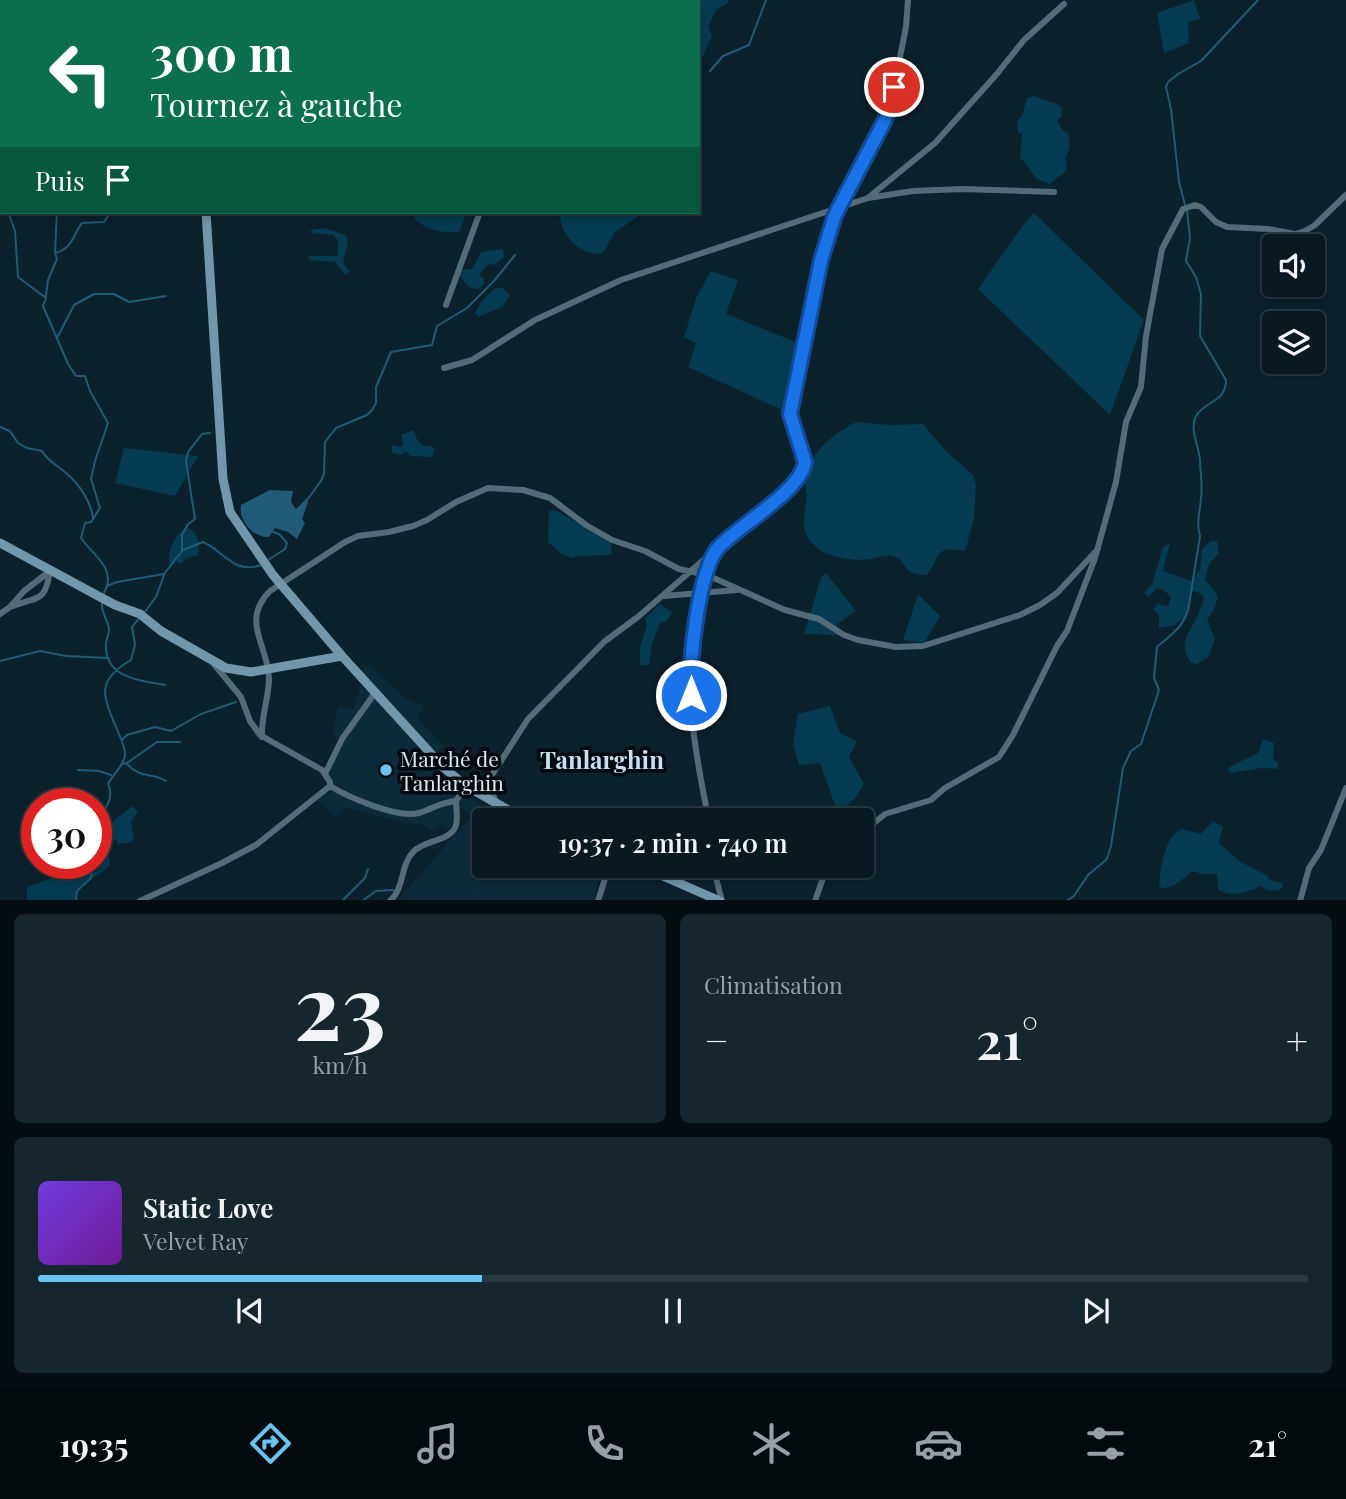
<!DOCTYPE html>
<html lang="fr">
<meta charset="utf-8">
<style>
body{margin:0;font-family:"Playfair Display",serif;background:#16262e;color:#f1f3f6;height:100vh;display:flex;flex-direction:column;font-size:26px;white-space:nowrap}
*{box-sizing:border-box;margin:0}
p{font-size:23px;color:#98a0a5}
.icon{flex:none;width:38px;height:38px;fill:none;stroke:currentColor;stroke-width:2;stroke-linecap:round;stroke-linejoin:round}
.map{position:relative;height:900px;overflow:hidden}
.panel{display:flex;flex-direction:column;gap:14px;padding:14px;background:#040e12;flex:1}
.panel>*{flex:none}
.banner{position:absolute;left:0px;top:0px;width:700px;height:214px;box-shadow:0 4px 10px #0003,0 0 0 2px #29383f;background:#0b6e4f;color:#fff;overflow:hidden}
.fabs{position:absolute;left:1262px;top:234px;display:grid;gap:14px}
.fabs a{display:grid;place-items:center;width:63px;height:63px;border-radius:7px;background:#081921;box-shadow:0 4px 10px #0003,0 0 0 2px #29383f;font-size:35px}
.speed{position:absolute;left:21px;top:788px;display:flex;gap:14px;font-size:35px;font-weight:700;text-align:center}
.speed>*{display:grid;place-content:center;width:91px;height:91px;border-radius:50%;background:#081921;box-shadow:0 4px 10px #0003,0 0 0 2px #29383f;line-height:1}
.speed .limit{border:10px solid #d22;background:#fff;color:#111}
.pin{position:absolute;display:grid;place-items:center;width:60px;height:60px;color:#fff;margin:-30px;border:4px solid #fff;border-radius:50%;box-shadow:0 2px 7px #0007}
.me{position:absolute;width:77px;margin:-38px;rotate:0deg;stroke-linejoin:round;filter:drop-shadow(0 0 5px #0008)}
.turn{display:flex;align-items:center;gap:24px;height:147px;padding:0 35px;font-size:32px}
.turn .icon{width:91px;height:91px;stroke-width:2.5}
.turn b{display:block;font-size:49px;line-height:60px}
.then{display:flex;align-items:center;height:66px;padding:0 35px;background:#0003;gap:14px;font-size:26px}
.big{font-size:52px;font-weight:600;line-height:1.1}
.panel .card{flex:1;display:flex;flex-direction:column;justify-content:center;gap:10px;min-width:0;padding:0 24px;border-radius:10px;background:#16262e}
.panel .dial{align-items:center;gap:0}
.dial b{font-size:91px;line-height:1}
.song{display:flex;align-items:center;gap:21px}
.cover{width:84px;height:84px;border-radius:10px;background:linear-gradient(135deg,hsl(260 70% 55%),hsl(280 70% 35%))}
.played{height:7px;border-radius:4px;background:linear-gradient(90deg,#6ac3f1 35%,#29383f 35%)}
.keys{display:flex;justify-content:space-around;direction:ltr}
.heat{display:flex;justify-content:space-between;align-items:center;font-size:38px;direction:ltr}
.panel .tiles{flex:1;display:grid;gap:14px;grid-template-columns:1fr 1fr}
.card:last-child{grid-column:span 2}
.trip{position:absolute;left:472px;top:808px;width:402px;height:70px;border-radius:7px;background:#081921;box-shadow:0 4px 10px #0003,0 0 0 2px #29383f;font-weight:600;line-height:70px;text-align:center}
.tabs{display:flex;height:112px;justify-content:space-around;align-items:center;background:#030a0d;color:#98a0a5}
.tabs .icon{width:49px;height:49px}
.tabs .current{color:#6ac3f1}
.tabs b{font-size:32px;color:#f1f3f6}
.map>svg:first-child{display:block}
.built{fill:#0c2b3a}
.green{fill:#043b52}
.water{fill:#205b77}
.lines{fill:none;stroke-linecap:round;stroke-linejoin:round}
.stream{stroke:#205b77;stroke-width:2}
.street{stroke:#546b78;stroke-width:6}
.secondary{stroke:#7297ac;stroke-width:9}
.route-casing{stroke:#114b97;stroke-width:18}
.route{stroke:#1a73e8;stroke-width:12}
.poi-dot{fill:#6ac3f1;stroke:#03090e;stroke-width:2.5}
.labels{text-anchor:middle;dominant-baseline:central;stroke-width:7;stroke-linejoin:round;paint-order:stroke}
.poi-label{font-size:21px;fill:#d8e6ed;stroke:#03090e;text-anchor:start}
.quarter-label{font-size:24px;font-weight:bold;fill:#c5e0ef;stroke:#03090e}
</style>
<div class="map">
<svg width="1346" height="901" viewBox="0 0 1346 901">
<rect width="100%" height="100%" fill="#0b212c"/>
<path class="built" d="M369,664L404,697L424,706L417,718L444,746L428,762L446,780L482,805L479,810L503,821H485V866H604L593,900H398L472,815L461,808L449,830L441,824L434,832L424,825L396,821L346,807L336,818L315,797L330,786L325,774L341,740L333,734L338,707L353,709L363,680L357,673Z"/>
<path class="green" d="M697,0H729L728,3L716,10L708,27L712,36L703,56L698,55V28L703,22L698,13L702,5Z
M1194,0L1200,19L1188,22L1189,43L1164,53L1157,13Z
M1034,96L1059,105L1062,109L1061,117L1057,120L1063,131L1068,133C1070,143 1071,149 1065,157L1067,168L1064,173L1049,184L1037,179L1020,157L1022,134L1018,132L1017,121L1022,116L1027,98Z
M416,212H467L459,232C441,233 428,230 414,219Z
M560,212H645L615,232L603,253C581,258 558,233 560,212Z
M1034,213L1144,320L1110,415L978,289L1023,225Z
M325,228L346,235L348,242L343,263L350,272L345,275L335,262L310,260L308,256H337C339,247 340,241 333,235L311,233V230Z
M503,249L504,257L496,264L488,265L479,275L484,279V284L480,288C470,291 465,284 460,275L463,269H472L481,252Z
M711,271L738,280L726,314L796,342L786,407L782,410L688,367L696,343L684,337L696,298Z
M497,287L504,289L510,296L502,307L478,317L475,313C479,303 488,294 497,287Z
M856,422L890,425L923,424L945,450L973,475L976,485L974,519L965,551C934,546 943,553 927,575C901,576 908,559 892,556C885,555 878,558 871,559C853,561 829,559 815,546C800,534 804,519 806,502C808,494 805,488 805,481C807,453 834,434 856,422Z
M413,430C417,438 418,447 431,446L435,449L432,457L411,456L405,451L401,455L392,453V445L401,447L404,444L401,435Z
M124,448L198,456L175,496L115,483Z
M549,510L557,511L611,543L612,553L609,555L579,556L572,558L562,554L548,542Z
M189,528C199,535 200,545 198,555L187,558L180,564L175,561L171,567C165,553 174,539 183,529Z
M1211,541H1217L1219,553L1209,564L1205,581L1210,585L1218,597L1214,610L1207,620L1215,639L1208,657L1197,664L1191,663C1178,643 1188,635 1196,619C1200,612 1202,604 1204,597L1196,591H1190L1187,615L1175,625L1159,628V615L1153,610L1157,604L1168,606L1171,597L1164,590L1157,588L1149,597L1144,593L1152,584L1163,547L1170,543L1163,571L1192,581L1200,570L1202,549Z
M826,573L856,611L837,624L838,635L804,634L821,578Z
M918,594L940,616L924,643L903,640Z
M660,604L672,612L667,621L660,623L652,644L649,665H640V647L647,625L645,618Z
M830,706L840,733L857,741L849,757L864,784L856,797L838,814L820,763L799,765L793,744L798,714Z
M1263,739L1274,743L1273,759L1278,763V769L1262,768L1231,773L1228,770L1229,767L1258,753Z
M133,806L138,812L131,821L134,839L132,842L119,844L112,836L113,821Z
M96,819C106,832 109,849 110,865C99,878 79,880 76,900H27V887L52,878L53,863H96Z
M1213,821L1223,827L1219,843L1241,862L1268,876L1269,880L1282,883L1283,886L1280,890L1269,891L1261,886C1246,892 1235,898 1218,890L1217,874H1201L1193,871L1175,885L1163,889L1159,885C1160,869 1165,835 1182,829L1201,834Z"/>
<path class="water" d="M270,490L293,491L291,502L296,509L306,499L308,502L302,519L305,523L297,539L288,532L275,528L269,537C253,538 238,520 241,505Z"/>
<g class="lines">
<path class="stream" d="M131,2L132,0
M142,2L144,0
M710,71L723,56L749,45L766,0
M0,153L2,155
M1185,205L1179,182L1171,109L1166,87L1168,82L1178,74L1201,61L1258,0
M8,212L15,231L18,277L46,298L43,306L68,364L76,376H85L90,391L108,423L95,461L91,479L100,508L91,522L85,523L81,538C91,553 113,566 107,586
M55,252L57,212
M46,296L48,280L57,259L55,253C73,249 73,234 82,223L104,222L111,212
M57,338L74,305L94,294H114L129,302L166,296
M0,427L10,431L18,443L27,448L42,451C47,461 59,466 67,474C80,485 91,502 93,518
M307,500L321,481L324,474L325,442L336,428L367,415L372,410L376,403V387L391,352L432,345L437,326L467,308L494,281L515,255
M183,550L203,542C224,551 234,575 261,565
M268,560L285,549L287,543L279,534L273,532
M103,595L107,586L117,582L164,574L182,551V535L188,524L195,519L186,461L188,452L202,434L210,433
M102,603C101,614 109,621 109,630C109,635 105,641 106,647C106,678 141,681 165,685
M144,613L156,597L164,575
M0,661L40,651L66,656L109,658
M122,740L127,735L155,727L171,731L201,714L236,702
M122,764L127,763L157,742H180
M127,764C142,780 150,771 166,781
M78,770L99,771L111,775
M96,818C107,811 114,795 108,784C113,774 124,766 125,755C125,747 122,741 119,734C104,698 93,682 131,660L135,645L132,627L140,617
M76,901L77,891L91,878L93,863
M342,901L365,878L368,869
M362,901L376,891L393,890
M1066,901L1074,896L1088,875L1107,859L1111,846L1123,768L1131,751L1141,744L1159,690L1154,678L1157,647C1171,635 1186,625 1189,605L1200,536C1196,522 1200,512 1201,498C1203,485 1200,472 1200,460C1199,446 1189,429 1196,416C1204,401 1226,403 1226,380L1200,336L1201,294L1196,277L1186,261L1190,238L1187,210"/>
<path class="street" d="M194,0V2
M544,2V0
M869,197L935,143L996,75L1024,40L1064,4
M446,305L480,212
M444,368L472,360L535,320L621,280L868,198L913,191L962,189L1054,192
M664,596L737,590
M13,606C40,596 45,602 50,571
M0,614L10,607L24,591L50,571
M262,737C261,718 268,700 269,681C270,647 239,622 270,591L345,542L358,536L389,532L413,526L427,520L456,502L488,488L523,490L550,498L586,525L612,540L645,551L679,569L707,575L785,610L819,619L844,635L858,640L896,647L923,646L1020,615L1040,605L1057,593L1098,549
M325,774L342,739L375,693
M330,786C348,797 398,819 419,813C432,809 441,802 456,801L466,786
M496,802L490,788V778L528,719L604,642L639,616L800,476L805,462L790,414L821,260L835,215L867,157L891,102L906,27L908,0
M709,821C700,778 690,721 689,677C689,636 700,588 716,551
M863,837L874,823L885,814L931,800L945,788L999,757L1013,735L1057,646L1067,631L1095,558L1116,482L1126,422L1141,387L1146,336L1162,249L1183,209L1195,205L1201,207L1216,222L1227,227L1268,229L1295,234L1305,231L1315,225L1346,195
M713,866L722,901
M140,901L222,863L256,845L330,786V782L322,770L260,735L250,721L241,697L213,663
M390,901C405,887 400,866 413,852C424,840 447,842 455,828C459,820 456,810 456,801
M598,901L609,866
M815,901L824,875L830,866
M1300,901L1309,868L1321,850L1346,788"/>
<path class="secondary" d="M206,2V0
M206,212L223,479L230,512L273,575L342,656L444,768L466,786L528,821
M0,543L115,605L140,614L161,631L226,668L251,672L342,656
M640,866L720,901"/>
</g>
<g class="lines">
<g class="route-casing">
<path id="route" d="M691,695C688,665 699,570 718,548C739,525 801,491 805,462L790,414L821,260L835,215L885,120L894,87"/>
</g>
<use href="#route" class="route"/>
</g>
<circle class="poi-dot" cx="386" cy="770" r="7"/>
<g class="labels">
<g class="poi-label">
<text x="400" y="758">Marché de<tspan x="400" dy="24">Tanlarghin</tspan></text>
</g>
<g class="quarter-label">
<text x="602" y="759">Tanlarghin</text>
</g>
</g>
</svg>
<div class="fabs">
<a><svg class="icon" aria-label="sound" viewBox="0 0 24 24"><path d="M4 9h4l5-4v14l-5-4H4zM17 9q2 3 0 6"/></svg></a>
<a><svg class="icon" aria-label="layers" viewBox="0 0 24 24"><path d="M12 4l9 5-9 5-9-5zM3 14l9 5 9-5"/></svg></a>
</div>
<div class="speed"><div class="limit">30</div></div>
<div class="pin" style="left:894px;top:87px;background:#d93025"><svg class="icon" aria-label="arrive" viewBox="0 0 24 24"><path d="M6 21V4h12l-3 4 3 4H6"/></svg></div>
<svg class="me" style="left:691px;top:695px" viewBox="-20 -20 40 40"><circle r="17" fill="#1a73e8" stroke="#fff" stroke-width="3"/><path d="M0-11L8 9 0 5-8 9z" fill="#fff"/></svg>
<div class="trip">19:37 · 2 min · 740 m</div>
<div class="banner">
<div class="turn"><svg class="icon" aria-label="left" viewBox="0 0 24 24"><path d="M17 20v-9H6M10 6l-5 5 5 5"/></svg><div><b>300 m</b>Tournez à gauche</div></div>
<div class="then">Puis<svg class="icon" aria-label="arrive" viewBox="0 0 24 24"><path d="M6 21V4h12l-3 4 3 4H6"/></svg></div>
</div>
</div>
<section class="panel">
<div class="tiles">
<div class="card dial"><b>23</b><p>km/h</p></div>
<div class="card"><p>Climatisation</p>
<div class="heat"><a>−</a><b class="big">21°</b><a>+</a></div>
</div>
<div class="card">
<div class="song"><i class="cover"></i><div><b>Static Love</b><p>Velvet Ray</p></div></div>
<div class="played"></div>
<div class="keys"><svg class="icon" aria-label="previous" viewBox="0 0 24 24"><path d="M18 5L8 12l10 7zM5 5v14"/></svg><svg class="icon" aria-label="pause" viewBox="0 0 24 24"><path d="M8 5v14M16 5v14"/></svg><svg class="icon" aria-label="next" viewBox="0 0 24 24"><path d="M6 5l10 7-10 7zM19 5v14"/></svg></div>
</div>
</div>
</section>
<nav class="tabs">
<b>19:35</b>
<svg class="icon current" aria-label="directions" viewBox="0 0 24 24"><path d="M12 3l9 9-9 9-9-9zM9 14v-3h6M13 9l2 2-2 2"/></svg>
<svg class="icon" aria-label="music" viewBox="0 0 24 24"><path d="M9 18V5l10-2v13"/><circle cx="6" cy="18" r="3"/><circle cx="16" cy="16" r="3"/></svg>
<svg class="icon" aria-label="phone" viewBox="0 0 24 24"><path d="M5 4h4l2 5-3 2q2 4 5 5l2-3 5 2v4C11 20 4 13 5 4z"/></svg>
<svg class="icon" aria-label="climate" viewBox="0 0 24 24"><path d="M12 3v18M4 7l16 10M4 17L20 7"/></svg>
<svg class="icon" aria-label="car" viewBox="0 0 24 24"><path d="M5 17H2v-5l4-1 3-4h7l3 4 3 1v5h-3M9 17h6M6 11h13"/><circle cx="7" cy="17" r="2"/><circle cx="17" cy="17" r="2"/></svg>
<svg class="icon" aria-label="filters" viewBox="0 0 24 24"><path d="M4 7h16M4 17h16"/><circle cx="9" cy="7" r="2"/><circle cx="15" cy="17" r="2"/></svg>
<b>21°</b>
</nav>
